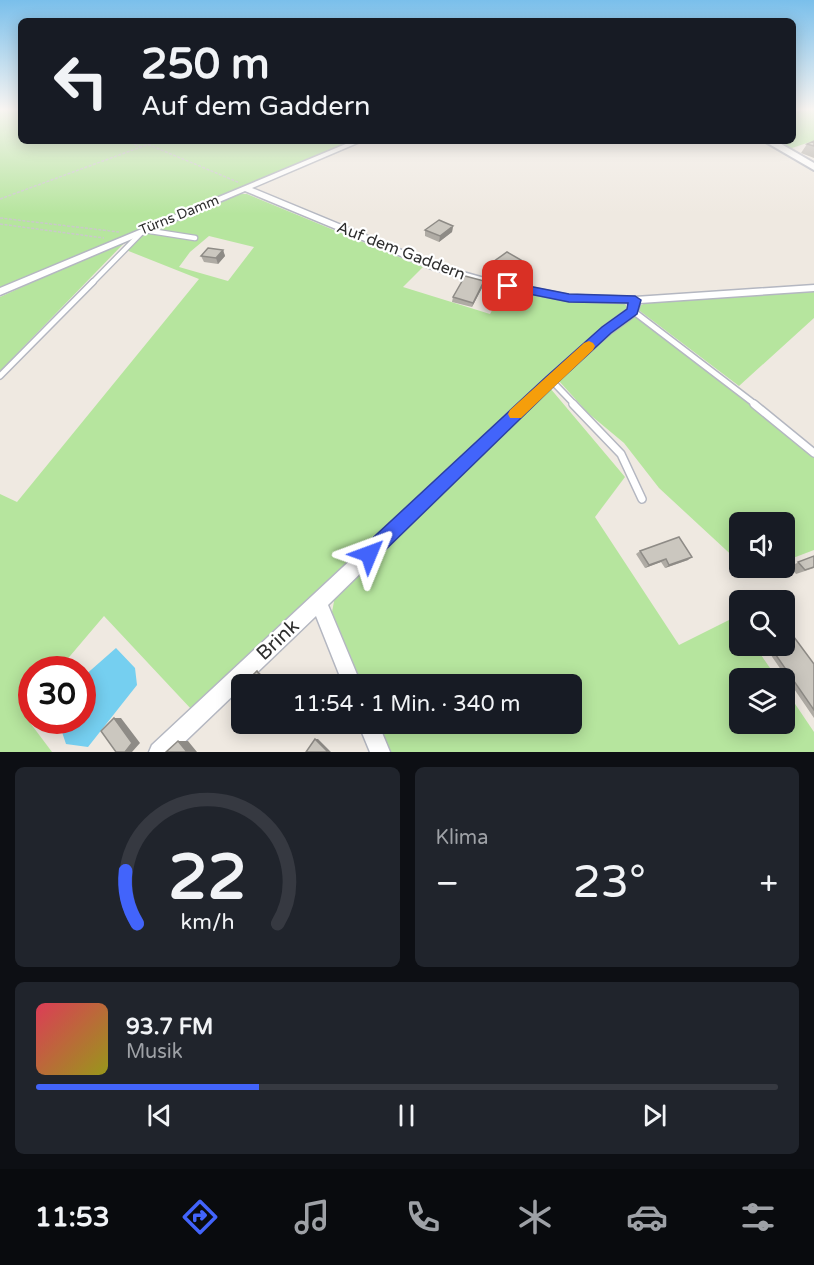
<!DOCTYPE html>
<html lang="de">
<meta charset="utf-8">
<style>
body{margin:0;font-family:"Varela Round",sans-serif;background:#20242c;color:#f1f3f6;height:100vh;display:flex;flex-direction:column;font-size:22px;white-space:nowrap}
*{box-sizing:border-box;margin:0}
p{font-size:20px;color:#9ea1a6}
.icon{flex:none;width:33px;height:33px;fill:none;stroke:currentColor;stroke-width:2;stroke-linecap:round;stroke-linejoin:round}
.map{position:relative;height:752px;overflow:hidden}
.drawer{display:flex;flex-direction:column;gap:15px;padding:15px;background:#0d0f14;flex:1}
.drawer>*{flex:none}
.banner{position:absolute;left:18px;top:18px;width:778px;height:126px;border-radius:9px;box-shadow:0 3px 15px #0003;background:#171b24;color:#f1f3f6;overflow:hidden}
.fabs{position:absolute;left:729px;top:512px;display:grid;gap:12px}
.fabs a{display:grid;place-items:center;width:66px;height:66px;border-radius:9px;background:#171b24;box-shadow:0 3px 15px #0003;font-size:30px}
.speed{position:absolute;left:18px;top:656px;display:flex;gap:12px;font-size:30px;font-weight:700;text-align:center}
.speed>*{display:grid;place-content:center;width:78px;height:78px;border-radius:50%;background:#171b24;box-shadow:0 3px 15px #0003;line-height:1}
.speed .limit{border:9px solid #d22;background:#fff;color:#111}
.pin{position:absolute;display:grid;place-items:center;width:51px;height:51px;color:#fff;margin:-26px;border-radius:12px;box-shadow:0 3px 9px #0006}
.me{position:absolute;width:66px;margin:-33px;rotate:46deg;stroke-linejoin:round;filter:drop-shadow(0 0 4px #0008)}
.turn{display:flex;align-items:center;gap:21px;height:126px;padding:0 24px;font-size:27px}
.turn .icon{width:78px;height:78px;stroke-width:2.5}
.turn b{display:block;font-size:42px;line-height:51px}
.big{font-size:45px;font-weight:600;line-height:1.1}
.drawer .widget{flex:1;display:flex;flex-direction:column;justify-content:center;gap:9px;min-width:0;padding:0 21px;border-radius:9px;background:#20242c}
.drawer .dial{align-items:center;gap:0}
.dial svg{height:156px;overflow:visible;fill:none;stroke:#363941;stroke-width:7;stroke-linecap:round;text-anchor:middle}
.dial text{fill:#f1f3f6;stroke:none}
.song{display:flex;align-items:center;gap:18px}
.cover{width:72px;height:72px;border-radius:9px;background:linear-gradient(135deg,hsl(350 70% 55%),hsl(60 70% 35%))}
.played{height:6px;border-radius:3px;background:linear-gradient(90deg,#4264fb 30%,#363941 30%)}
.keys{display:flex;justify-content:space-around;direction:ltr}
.heat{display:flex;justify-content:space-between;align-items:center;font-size:33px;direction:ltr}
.drawer .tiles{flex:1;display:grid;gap:15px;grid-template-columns:1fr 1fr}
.widget:last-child{grid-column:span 2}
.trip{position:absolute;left:231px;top:674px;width:351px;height:60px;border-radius:9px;background:#171b24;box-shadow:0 3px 15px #0003;font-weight:600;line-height:60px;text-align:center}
.menu{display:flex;height:96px;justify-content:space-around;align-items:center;background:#090b0e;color:#9ea1a6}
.menu .icon{width:42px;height:42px}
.menu .selected{color:#4264fb}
.menu b{font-size:27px;color:#f1f3f6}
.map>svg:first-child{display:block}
.green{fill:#b6e59e;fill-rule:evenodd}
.water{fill:#75cff0}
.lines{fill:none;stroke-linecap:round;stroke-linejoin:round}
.lane-far2-casing{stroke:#b4b7c1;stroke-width:7}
.lane-far1-casing{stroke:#b4b7c1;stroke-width:8}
.lane-casing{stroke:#b4b7c1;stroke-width:10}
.street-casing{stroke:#b4b7c1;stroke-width:3}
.secondary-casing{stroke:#b4b7c1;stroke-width:4}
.path{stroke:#c9c9c9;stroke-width:1.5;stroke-dasharray:3 1.5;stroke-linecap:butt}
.lane-far2{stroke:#fff;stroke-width:4.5}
.lane-far1{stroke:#fff;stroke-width:5}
.lane{stroke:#fff;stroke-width:7}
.street{fill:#fff;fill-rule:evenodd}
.secondary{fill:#fff;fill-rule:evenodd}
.wall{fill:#afaba4}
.shaded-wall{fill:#8e8b86}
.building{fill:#cbc7bf;stroke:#8e8b86;stroke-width:1.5}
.route{fill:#4264fb;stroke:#2b41a3;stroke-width:1.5}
.slow{fill:#f59e0b}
.labels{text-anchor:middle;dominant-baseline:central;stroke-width:4.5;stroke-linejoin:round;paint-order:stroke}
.far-street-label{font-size:14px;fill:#2e2e2e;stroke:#fff}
.street-label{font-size:16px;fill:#2e2e2e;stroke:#fff}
.near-street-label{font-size:20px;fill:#2e2e2e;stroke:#fff}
</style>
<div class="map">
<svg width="814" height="752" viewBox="0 0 814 752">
<rect width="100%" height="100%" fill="#efe9e1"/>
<path class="green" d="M0,109H21V141H355L196,206L0,291Z
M814,109V144L810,142L789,149L776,141H794V112Z
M237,194H247L423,267L403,287L490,314L505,287L621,302L626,305L627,310L192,710L104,616L59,669H32L31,701L22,712L52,752H0V494L17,502L199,279L126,250L143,233ZM209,236L254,247L228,281L179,267L190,252Z
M128,239L0,371V297Z
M814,292V318L739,386L636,308L649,301Z
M631,316L638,318L756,409L814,458V550L785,561L784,522H740L739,562L659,488L624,443L588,413L559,381L603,338Z
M550,388L625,477L595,517L679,645L735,617L739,624L740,645H754L777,678H740V723H784L785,689L814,732V752H390L378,723H572V684H362L332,612L336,591Z"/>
<path class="water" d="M116,648L135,668L137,685L88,747L66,744L60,726L62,720H82L83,677Z"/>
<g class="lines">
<g class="lane-far2-casing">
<path id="lane-far2" d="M92,283L144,230L195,238"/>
</g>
<g class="lane-far1-casing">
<path id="lane-far1" d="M633,311L756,405
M0,376L93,282
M551,380L575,405"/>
</g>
<g class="lane-casing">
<path id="lane" d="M573,404L621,454L642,499
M754,404L814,453"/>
</g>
<g class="street-casing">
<path id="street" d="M794,109H807L794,112Z
M353,141H362L252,188L438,265L488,279L569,295L635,297L814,285V291L640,303L637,314L611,333L555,383L328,605L361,684H343L316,616L245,684H242V687L174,752H149L152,745L547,377L603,327L628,309L629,303L569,301L487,285L432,269L245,191L0,295V288Z
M358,723H378L390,752H370Z"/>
</g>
<g class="secondary-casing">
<path id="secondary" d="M764,141H776L814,163V170Z"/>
</g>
<path class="path" d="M126,141L141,147
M140,141L240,183
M0,199L157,141
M0,218L119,232
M0,224L104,238"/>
<use href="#lane-far2" class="lane-far2"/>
<use href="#lane-far1" class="lane-far1"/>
<use href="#lane" class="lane"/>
<use href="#street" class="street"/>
<use href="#secondary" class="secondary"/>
</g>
<path class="wall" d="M814,141V158L801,153L807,144Z
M453,226L452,232L439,242L425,236V230Z
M223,250L225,256L218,264L204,262L201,256Z
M521,260L519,270L506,280L489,270L490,264Z
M484,281L483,286L472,307L452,302L453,297Z
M640,551L688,560L665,568L661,562L645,568L636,554Z
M814,556V568L796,574L790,566Z
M764,645H784L814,664V718Z"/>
<path class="shaded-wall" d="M453,226L452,232L439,242L440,236Z
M223,250L225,256L218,264L216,258Z
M521,260L519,270L506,280L507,274Z
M484,281L483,286L472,307L473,303Z
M692,557L688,560L665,568L669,565Z
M666,559L661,562L645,568L649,565Z
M257,671L260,673L268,684H265Z
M114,718H121L140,743L132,752H125Z
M315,739H318L331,752H328Z
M178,741H188L197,752H187Z"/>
<path class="building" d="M814,141V146L807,144Z
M439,220L453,226L440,236L425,230Z
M208,248L223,250L216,258L201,256Z
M507,252L521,260L518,262L521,264L507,274L490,264Z
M465,276L484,281L473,303L453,297Z
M679,537L692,557L669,565L666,559L649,565L640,551Z
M814,556V567L805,570L798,562Z
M788,629L814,664V710L769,645H784V630Z
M257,671L265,684H243Z
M242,686V705L234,693Z
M114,718L132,743L125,752H116L101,731Z
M315,739L328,752H306Z
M178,741L187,752H166Z"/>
<linearGradient id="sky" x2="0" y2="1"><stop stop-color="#7abfeb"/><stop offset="0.51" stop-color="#f8f5f2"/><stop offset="1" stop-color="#f8f5f2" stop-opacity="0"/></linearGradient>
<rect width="814" height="214" fill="url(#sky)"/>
<path class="route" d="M508,282L569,294L635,296L641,300L637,314L611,333L556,384L375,560L369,563L362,560L360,554L362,548L546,377L602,327L627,309L628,303L569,302L504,289V283Z"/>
<path class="slow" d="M589,341L593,343L595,346L593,350L521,418H510L508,414L510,410L584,343Z"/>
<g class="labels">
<g class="far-street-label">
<text transform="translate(179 215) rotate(-22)">Türns Damm</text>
</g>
<g class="street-label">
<text transform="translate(401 251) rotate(21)">Auf dem Gaddern</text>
</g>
<g class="near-street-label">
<text transform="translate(278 640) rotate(-43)">Brink</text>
</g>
</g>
</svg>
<div class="fabs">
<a><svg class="icon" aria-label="sound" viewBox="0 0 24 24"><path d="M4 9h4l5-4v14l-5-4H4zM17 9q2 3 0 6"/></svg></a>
<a><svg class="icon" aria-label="search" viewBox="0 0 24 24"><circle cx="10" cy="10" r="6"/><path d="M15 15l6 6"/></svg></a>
<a><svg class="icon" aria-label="layers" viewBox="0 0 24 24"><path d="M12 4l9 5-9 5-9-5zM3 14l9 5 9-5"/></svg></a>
</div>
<div class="speed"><div class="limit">30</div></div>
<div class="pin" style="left:508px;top:286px;background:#d93025"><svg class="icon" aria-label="arrive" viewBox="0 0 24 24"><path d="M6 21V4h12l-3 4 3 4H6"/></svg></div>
<svg class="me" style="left:369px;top:554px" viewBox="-20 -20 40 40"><path d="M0-17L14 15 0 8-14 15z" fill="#4264fb" stroke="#fff" stroke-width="4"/></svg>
<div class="trip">11:54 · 1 Min. · 340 m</div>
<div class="banner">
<div class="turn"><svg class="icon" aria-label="left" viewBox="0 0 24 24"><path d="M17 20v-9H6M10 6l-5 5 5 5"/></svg><div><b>250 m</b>Auf dem Gaddern</div></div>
</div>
</div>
<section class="drawer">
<div class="tiles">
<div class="widget dial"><svg viewBox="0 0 100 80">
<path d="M14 69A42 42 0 1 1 86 69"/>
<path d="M14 69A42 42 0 0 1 8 42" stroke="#4264fb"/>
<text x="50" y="56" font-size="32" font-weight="700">22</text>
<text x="50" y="72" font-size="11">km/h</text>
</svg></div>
<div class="widget"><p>Klima</p>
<div class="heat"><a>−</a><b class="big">23°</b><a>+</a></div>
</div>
<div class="widget">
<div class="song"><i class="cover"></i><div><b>93.7 FM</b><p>Musik</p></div></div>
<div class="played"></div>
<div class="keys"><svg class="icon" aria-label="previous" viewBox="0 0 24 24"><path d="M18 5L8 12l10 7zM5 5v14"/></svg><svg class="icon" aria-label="pause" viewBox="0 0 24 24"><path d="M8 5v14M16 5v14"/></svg><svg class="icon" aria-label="next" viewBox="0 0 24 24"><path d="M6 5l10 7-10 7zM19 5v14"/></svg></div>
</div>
</div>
</section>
<nav class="menu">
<b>11:53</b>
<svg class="icon selected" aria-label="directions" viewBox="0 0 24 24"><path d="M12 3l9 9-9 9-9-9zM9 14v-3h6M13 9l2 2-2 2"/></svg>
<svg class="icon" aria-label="music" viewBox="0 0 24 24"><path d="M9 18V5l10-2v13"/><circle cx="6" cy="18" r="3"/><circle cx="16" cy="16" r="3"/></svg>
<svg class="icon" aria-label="phone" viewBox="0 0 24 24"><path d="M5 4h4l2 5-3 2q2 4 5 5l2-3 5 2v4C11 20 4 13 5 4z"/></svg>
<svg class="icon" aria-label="climate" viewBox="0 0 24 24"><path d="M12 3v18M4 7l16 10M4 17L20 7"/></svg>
<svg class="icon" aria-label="car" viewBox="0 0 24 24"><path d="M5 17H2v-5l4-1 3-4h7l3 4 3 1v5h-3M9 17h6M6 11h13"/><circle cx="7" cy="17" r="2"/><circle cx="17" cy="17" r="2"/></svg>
<svg class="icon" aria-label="filters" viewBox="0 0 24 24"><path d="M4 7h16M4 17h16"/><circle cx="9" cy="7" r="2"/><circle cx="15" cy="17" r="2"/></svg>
</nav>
